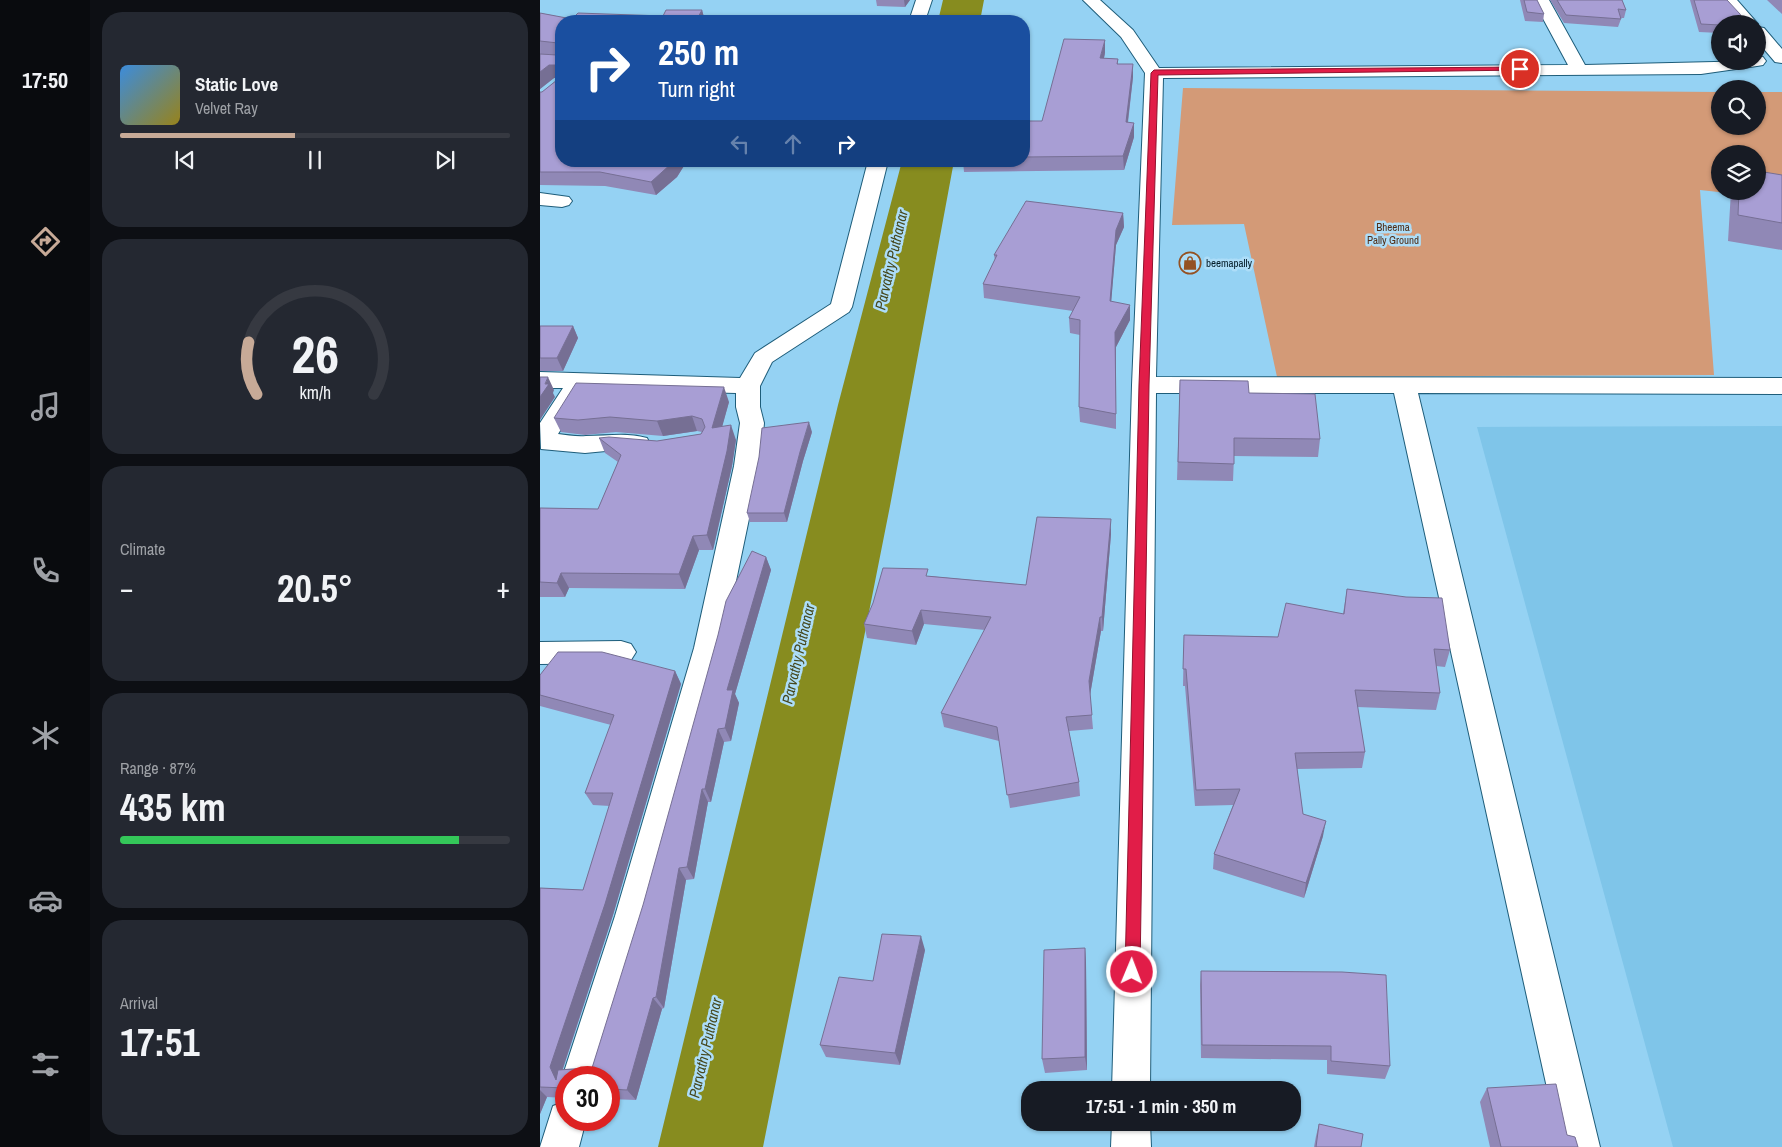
<!DOCTYPE html>
<meta charset="utf-8">
<style>
body{margin:0;font-family:"Archivo Narrow",sans-serif;background:#242831;color:#f1f3f6;height:100vh;display:flex;flex-direction:column;font-size:19px;white-space:nowrap}
*{box-sizing:border-box;margin:0}
p{font-size:16px;color:#9ea1a6}
.icon{flex:none;width:28px;height:28px;fill:none;stroke:currentColor;stroke-width:2;stroke-linecap:round;stroke-linejoin:round}
.map{position:relative;flex:1;overflow:hidden}
.side{display:flex;flex-direction:column;gap:12px;padding:12px;background:#0d0f14;width:450px}
.side>*{flex:none}
.banner{position:absolute;left:15px;top:15px;width:475px;height:152px;border-radius:20px;box-shadow:0 1px 4px #0004;background:#1a4fa0;color:#fff;overflow:hidden}
.tools{position:absolute;left:1171px;top:15px;display:grid;gap:10px}
.tools a{display:grid;place-items:center;width:55px;height:55px;border-radius:50%;background:#171b24;box-shadow:0 1px 4px #0004;font-size:25px}
.speed{position:absolute;left:15px;top:1066px;display:flex;gap:10px;font-size:25px;font-weight:700;text-align:center}
.speed>*{display:grid;place-content:center;width:65px;height:65px;border-radius:50%;background:#171b24;box-shadow:0 1px 4px #0004;line-height:1}
.speed .limit{border:8px solid #d22;background:#fff;color:#111}
.pin{position:absolute;display:grid;place-items:center;width:42px;height:42px;color:#fff;margin:-21px;border:2px solid #fff;border-radius:50%;box-shadow:0 1px 5px #0007}
.me{position:absolute;width:55px;margin:-28px;rotate:1deg;stroke-linejoin:round;filter:drop-shadow(0 0 4px #0008)}
.turn{display:flex;align-items:center;gap:18px;height:105px;padding:0 20px;font-size:22px}
.turn .icon{width:65px;height:65px;stroke-width:2.5}
.turn b{display:block;font-size:35px;line-height:42px}
.lanes{display:flex;align-items:center;height:48px;padding:0 20px;background:#0003;justify-content:center;gap:25px;direction:ltr}
.lanes .off{opacity:.35}
.big{font-size:38px;font-weight:700;line-height:1.1}
.side .tile{flex:1;display:flex;flex-direction:column;justify-content:center;gap:8px;min-width:0;padding:0 18px;border-radius:20px;background:#242831}
.side .dial{align-items:center;gap:0}
.dial svg{height:130px;overflow:visible;fill:none;stroke:#363941;stroke-width:7;stroke-linecap:round;text-anchor:middle}
.dial text{fill:#f1f3f6;stroke:none}
.song{display:flex;align-items:center;gap:15px}
.cover{width:60px;height:60px;border-radius:8px;background:linear-gradient(135deg,hsl(210 70% 55%),hsl(50 70% 35%))}
.played{height:5px;border-radius:2px;background:linear-gradient(90deg,#c7aa97 45%,#363941 45%)}
.keys{display:flex;justify-content:space-around;direction:ltr}
.heat{display:flex;justify-content:space-between;align-items:center;font-size:28px;direction:ltr}
.charge{height:8px;border-radius:4px;background:linear-gradient(90deg,#34c759 87%,#363941 0)}
.trip{position:absolute;left:481px;top:1081px;width:280px;height:50px;border-radius:20px;background:#171b24;box-shadow:0 1px 4px #0004;font-weight:700;line-height:50px;text-align:center}
main{display:flex;flex:1;min-height:0}
.dock{display:flex;flex-direction:column;width:90px;justify-content:space-around;align-items:center;background:#090b0e;color:#9ea1a6}
.dock .icon{width:35px;height:35px}
.dock .current{color:#c7aa97}
.dock b{font-size:22px;color:#f1f3f6}
.map>svg:first-child{display:block}
.built{fill:#7fc5e9}
.green{fill:#d39a77;fill-rule:evenodd}
.water{fill:#878c1f}
.lines{fill:none;stroke-linecap:round;stroke-linejoin:round}
.minor-casing{stroke:#1e5d7a;stroke-width:2}
.minor{fill:#fff;fill-rule:evenodd}
.wall{fill:#9088b6}
.shaded-wall{fill:#766f94}
.building{fill:#a89ed4;stroke:#766f94}
.route{fill:#e11d48;stroke:#92132f}
.labels{text-anchor:middle;dominant-baseline:central;stroke-width:5;stroke-linejoin:round;paint-order:stroke}
.far-park-label{font-size:11px;fill:#4f2d16;stroke:#adddf8}
.far-poi-label{font-size:11px;fill:#031c28;stroke:#adddf8;text-anchor:start}
.water-label{font-size:15px;font-style:italic;fill:#46481e;stroke:#adddf8}
</style>
<main>
<nav class="dock">
<b>17:50</b>
<svg class="icon current" aria-label="directions" viewBox="0 0 24 24"><path d="M12 3l9 9-9 9-9-9zM9 14v-3h6M13 9l2 2-2 2"/></svg>
<svg class="icon" aria-label="music" viewBox="0 0 24 24"><path d="M9 18V5l10-2v13"/><circle cx="6" cy="18" r="3"/><circle cx="16" cy="16" r="3"/></svg>
<svg class="icon" aria-label="phone" viewBox="0 0 24 24"><path d="M5 4h4l2 5-3 2q2 4 5 5l2-3 5 2v4C11 20 4 13 5 4z"/></svg>
<svg class="icon" aria-label="climate" viewBox="0 0 24 24"><path d="M12 3v18M4 7l16 10M4 17L20 7"/></svg>
<svg class="icon" aria-label="car" viewBox="0 0 24 24"><path d="M5 17H2v-5l4-1 3-4h7l3 4 3 1v5h-3M9 17h6M6 11h13"/><circle cx="7" cy="17" r="2"/><circle cx="17" cy="17" r="2"/></svg>
<svg class="icon" aria-label="filters" viewBox="0 0 24 24"><path d="M4 7h16M4 17h16"/><circle cx="9" cy="7" r="2"/><circle cx="15" cy="17" r="2"/></svg>
</nav>
<section class="side">
<div class="tile">
<div class="song"><i class="cover"></i><div><b>Static Love</b><p>Velvet Ray</p></div></div>
<div class="played"></div>
<div class="keys"><svg class="icon" aria-label="previous" viewBox="0 0 24 24"><path d="M18 5L8 12l10 7zM5 5v14"/></svg><svg class="icon" aria-label="pause" viewBox="0 0 24 24"><path d="M8 5v14M16 5v14"/></svg><svg class="icon" aria-label="next" viewBox="0 0 24 24"><path d="M6 5l10 7-10 7zM19 5v14"/></svg></div>
</div>
<div class="tile dial"><svg viewBox="0 0 100 80">
<path d="M14 69A42 42 0 1 1 86 69"/>
<path d="M14 69A42 42 0 0 1 9 37" stroke="#c7aa97"/>
<text x="50" y="56" font-size="32" font-weight="700">26</text>
<text x="50" y="72" font-size="11">km/h</text>
</svg></div>
<div class="tile"><p>Climate</p>
<div class="heat"><a>−</a><b class="big">20.5°</b><a>+</a></div>
</div>
<div class="tile"><p>Range · 87%</p><b class="big">435 km</b><div class="charge"></div></div>
<div class="tile"><p>Arrival</p><b class="big">17:51</b></div>
</section>
<div class="map">
<svg width="1242" height="1147" viewBox="0 0 1242 1147">
<rect width="100%" height="100%" fill="#95d2f3"/>
<path class="built" d="M1242,426V1147H1133L937,427Z"/>
<path class="green" d="M643,88L1180,92V126H1218V92H1242V199L1160,190L1174,375L737,377L704,224L632,225ZM1180,154H1218V191H1180Z"/>
<path class="water" d="M403,0H444L440,21H398Z
M362,161H414L350,506L223,1147H118L298,405Z"/>
<g class="lines">
<g class="minor-casing">
<path id="minor" d="M376,0H392L385,21H369Z
M543,0H560L593,30L619,68L1028,65L993,0H1009L1045,65L1218,61V56L1223,57L1226,61L1223,65L1217,66L1161,74L623,78L616,377L1242,378V394L878,393L1060,1147H1020L854,393H616L610,1090H572L592,385L605,73L581,37Z
M1180,0H1197L1218,24H1201Z
M1218,27L1224,28L1242,49V63L1235,62L1218,42Z
M328,161H348L312,307L309,312L232,362L220,386V407L224,423L220,466L182,648L109,916L60,1078H26V1088L22,1078L75,916L154,648L194,466L200,423L196,407V393L46,389L18,434C27,435 37,437 46,436C67,436 86,432 107,438L110,444L107,450L98,452L76,450L45,453L1,449L0,423L23,388H0V372L200,378L215,353L291,304Z
M0,193L29,197L32,201L29,205L22,207L0,205Z
M81,641L91,644L96,652L91,660L81,663L0,664V642Z
M26,1101V1120H46L39,1147H0L13,1106Z
M572,1122H610L611,1147H571Z"/>
</g>
<use href="#minor" class="minor"/>
</g>
<path class="wall" d="M336,0H370L365,7L337,6Z
M980,0H997L1004,14L1003,22L985,21Z
M1010,0H1082L1086,10L1084,18H1080L1081,19L1078,27L1024,23Z
M1150,0H1187L1180,24V33L1159,32Z
M1227,0H1242V14Z
M162,10L165,21H21V161H147L137,177L116,195L65,186L0,185V92H2L17,80V78H14L0,89V13L32,19L123,16Z
M565,53L564,58L578,59V64L593,77L588,123H594V137L584,170L424,172L423,161H484V121H502Z
M1242,175V250L1188,241L1191,191H1218Z
M583,213L584,227L576,245L571,302L590,320L576,347V429L540,422L539,407L540,335L530,333L529,318L533,311L444,298L443,284L455,260L454,255Z
M0,326H33L38,338L23,371H0Z
M640,380L709,393L780,439L778,457L694,456L693,481L637,480Z
M189,402L182,426L196,440L192,466L173,550H159L145,589L29,588L25,597H0V508L58,509L78,462L65,453L59,438L117,441L161,434L162,432L157,431L123,436L76,432L45,435L21,432L14,418Z
M272,432L263,461L247,522H210L207,513Z
M571,534L563,631H561L550,695L553,729L529,731L539,782L540,796L470,808L459,741L404,727L401,713L445,630L384,624L376,645L327,638L324,624L389,576L486,585Z
M226,557L231,570L195,694L199,703L191,741L184,742L171,802H168L154,879L146,880L124,1008L122,1009L96,1100L69,1099V1078L26,1088V1098L7,1097L0,1114V888L43,890L70,806L53,805L45,793L71,725L0,706V675L135,671L141,684L73,915L23,1069L52,1068Z
M807,589L910,650L905,667L896,666L900,693L896,710L817,707L825,752L822,768L757,769L763,814L783,836L764,898L673,869L674,854L693,805L655,806L645,686H643L644,635L738,637L803,614Z
M545,948L546,963L547,1070L505,1073L502,1059Z
M385,950L360,1065L286,1057L280,1045L333,981Z
M661,971L850,1066L845,1079L787,1074V1060L661,1058L660,985Z
M947,1088L1027,1135L1038,1147H950L940,1102Z
M779,1124L821,1147H774L776,1136Z"/>
<path class="shaded-wall" d="M364,0H370L365,7Z
M162,10L165,21H156Z
M565,40V53L561,71L560,58Z
M593,64V77L586,136V122Z
M9,65H17L21,78H14L0,89V72Z
M594,123V137L584,170L583,156Z
M134,161H147L137,177L116,195L111,182Z
M583,213L584,227L576,245L570,316V301L576,230Z
M590,305V320L576,347V429L575,332Z
M33,326L38,338L23,371L17,358Z
M8,377L14,390L13,393L15,397L0,420V397Z
M184,387L189,402L178,442L172,428Z
M152,416L157,431L123,436L117,421Z
M269,422L272,432L263,461L247,522L244,513L260,452Z
M191,425L196,440L192,466L173,550L167,535Z
M571,519V534L563,631L562,617Z
M153,536L159,550L145,589L139,574Z
M226,557L231,570L195,694L199,703L191,741L185,728L187,690Z
M21,573L29,588L25,597L17,583Z
M381,610L384,624L376,645L372,631Z
M560,617L561,631L550,695L549,681Z
M135,671L141,684L73,915L20,1077L16,1080L10,1067Z
M178,729L184,742L171,802L165,789Z
M162,789L168,802L154,879L147,867Z
M786,821L783,836L764,898L766,883Z
M139,868L146,880L124,1008L116,997Z
M381,936L385,950L360,1065L355,1053Z
M545,948L546,963L547,1070L545,1057Z
M113,998L122,1009L96,1100L87,1090Z
M0,1090L7,1097L0,1114Z"/>
<path class="building" d="M984,0H997L1004,14L987,12Z
M1017,0H1082L1086,10L1078,9L1081,19L1026,15Z
M1154,0H1187L1200,14L1205,24H1180V25L1161,24Z
M126,10H162L156,21H21V161H134L132,163L111,182L60,172H0V92H2L17,80V65H9L0,72V54L17,55L18,43L0,41V13L32,19L38,13L123,16Z
M524,39L565,40L560,58L578,59L577,64H593L586,122L594,123L583,156L484,157V121H502Z
M1218,171L1242,175V223L1198,215L1199,191H1218Z
M486,201L583,213L576,230L570,301L590,305L575,332L576,414L539,407L540,320L529,318L540,297L443,284L457,255H454Z
M0,326H33L17,358H0Z
M0,377H8L5,384H9L0,397Z
M640,380L708,381L709,393L775,394L780,439L694,438V464L638,462Z
M36,383L184,387L172,428L191,425L187,451L167,535L153,536L139,574L21,573L17,583L0,582V508L58,509L81,455L59,438L69,437L117,441L161,434L165,427L162,419L152,416L117,421L70,417L38,420L14,418Z
M269,422L260,452L244,513H207L219,457L222,428Z
M497,517L571,519L562,617H560L549,681L552,715L526,717L539,782L467,795L457,727L401,713L451,617L381,610L372,631L324,624L333,603L343,568L388,569L386,576L486,585Z
M212,551L226,557L187,690H193L185,728L178,729L165,789H162L147,867L139,868L116,997L113,998L87,1090L69,1089V1078H26V1088L0,1087V888L43,890L73,793H45L74,715L0,695V675L18,652H62L135,671L65,904L10,1067L16,1080L18,1070L52,1068L103,905L178,635L186,601Z
M807,589L866,597L902,598L910,650L894,649L900,693L815,690L825,752L755,753L763,814L786,821L766,883L674,854L700,789L656,790L646,669H643L644,635L738,637L746,603L804,614Z
M342,934L381,936L355,1053L280,1045L299,977L333,981Z
M545,948V1057L502,1059L504,950Z
M661,971L802,972L846,975L850,1066L791,1061V1046L662,1045Z
M1016,1084L1027,1135L1035,1137L1038,1147H961L947,1088Z
M779,1124L823,1134L821,1147H776Z"/>
<path class="route" d="M980,67H983V70L618,75L609,385L600,972L598,977L592,979L587,977L585,972L599,385L611,73L614,70Z"/>
<defs>
<g id="shop-ring" transform="scale(1.125)"><circle r="9.5" fill="#adddf8" stroke="#945122" stroke-width="1.5"/><path d="M-5-2.5h2.3a2.7 3.5 0 0 1 5.4 0H5L5.5 6h-11ZM-1.5-2.5h3a1.5 2.3 0 0 0-3 0Z" fill="#945122"/></g>
</defs>
<g fill-rule="evenodd">
<use href="#shop-ring" x="650" y="263"/>
</g>
<g class="labels">
<g class="far-park-label">
<text x="853" y="227">Bheema<tspan x="853" dy="13">Pally Ground</tspan></text>
</g>
<g class="far-poi-label">
<text x="666" y="263">beemapally</text>
</g>
<g class="water-label">
<text transform="translate(351 260) rotate(-77)">Parvathy Puthanar</text>
<text transform="translate(258 654) rotate(-77)">Parvathy Puthanar</text>
<text transform="translate(165 1048) rotate(-77)">Parvathy Puthanar</text>
</g>
</g>
</svg>
<div class="tools">
<a><svg class="icon" aria-label="sound" viewBox="0 0 24 24"><path d="M4 9h4l5-4v14l-5-4H4zM17 9q2 3 0 6"/></svg></a>
<a><svg class="icon" aria-label="search" viewBox="0 0 24 24"><circle cx="10" cy="10" r="6"/><path d="M15 15l6 6"/></svg></a>
<a><svg class="icon" aria-label="layers" viewBox="0 0 24 24"><path d="M12 4l9 5-9 5-9-5zM3 14l9 5 9-5"/></svg></a>
</div>
<div class="speed"><div class="limit">30</div></div>
<div class="pin" style="left:980px;top:69px;background:#d93025"><svg class="icon" aria-label="arrive" viewBox="0 0 24 24"><path d="M6 21V4h12l-3 4 3 4H6"/></svg></div>
<svg class="me" style="left:592px;top:972px" viewBox="-20 -20 40 40"><circle r="17" fill="#e11d48" stroke="#fff" stroke-width="3"/><path d="M0-11L8 9 0 5-8 9z" fill="#fff"/></svg>
<div class="trip">17:51 · 1 min · 350 m</div>
<div class="banner">
<div class="turn"><svg class="icon" aria-label="right" viewBox="0 0 24 24"><path d="M7 20v-9h11M14 6l5 5-5 5"/></svg><div><b>250 m</b>Turn right</div></div>
<div class="lanes"><svg class="icon off" aria-label="left" viewBox="0 0 24 24"><path d="M17 20v-9H6M10 6l-5 5 5 5"/></svg><svg class="icon off" aria-label="ahead" viewBox="0 0 24 24"><path d="M12 20V5M6 11l6-6 6 6"/></svg><svg class="icon" aria-label="right" viewBox="0 0 24 24"><path d="M7 20v-9h11M14 6l5 5-5 5"/></svg></div>
</div>
</div>
</main>
